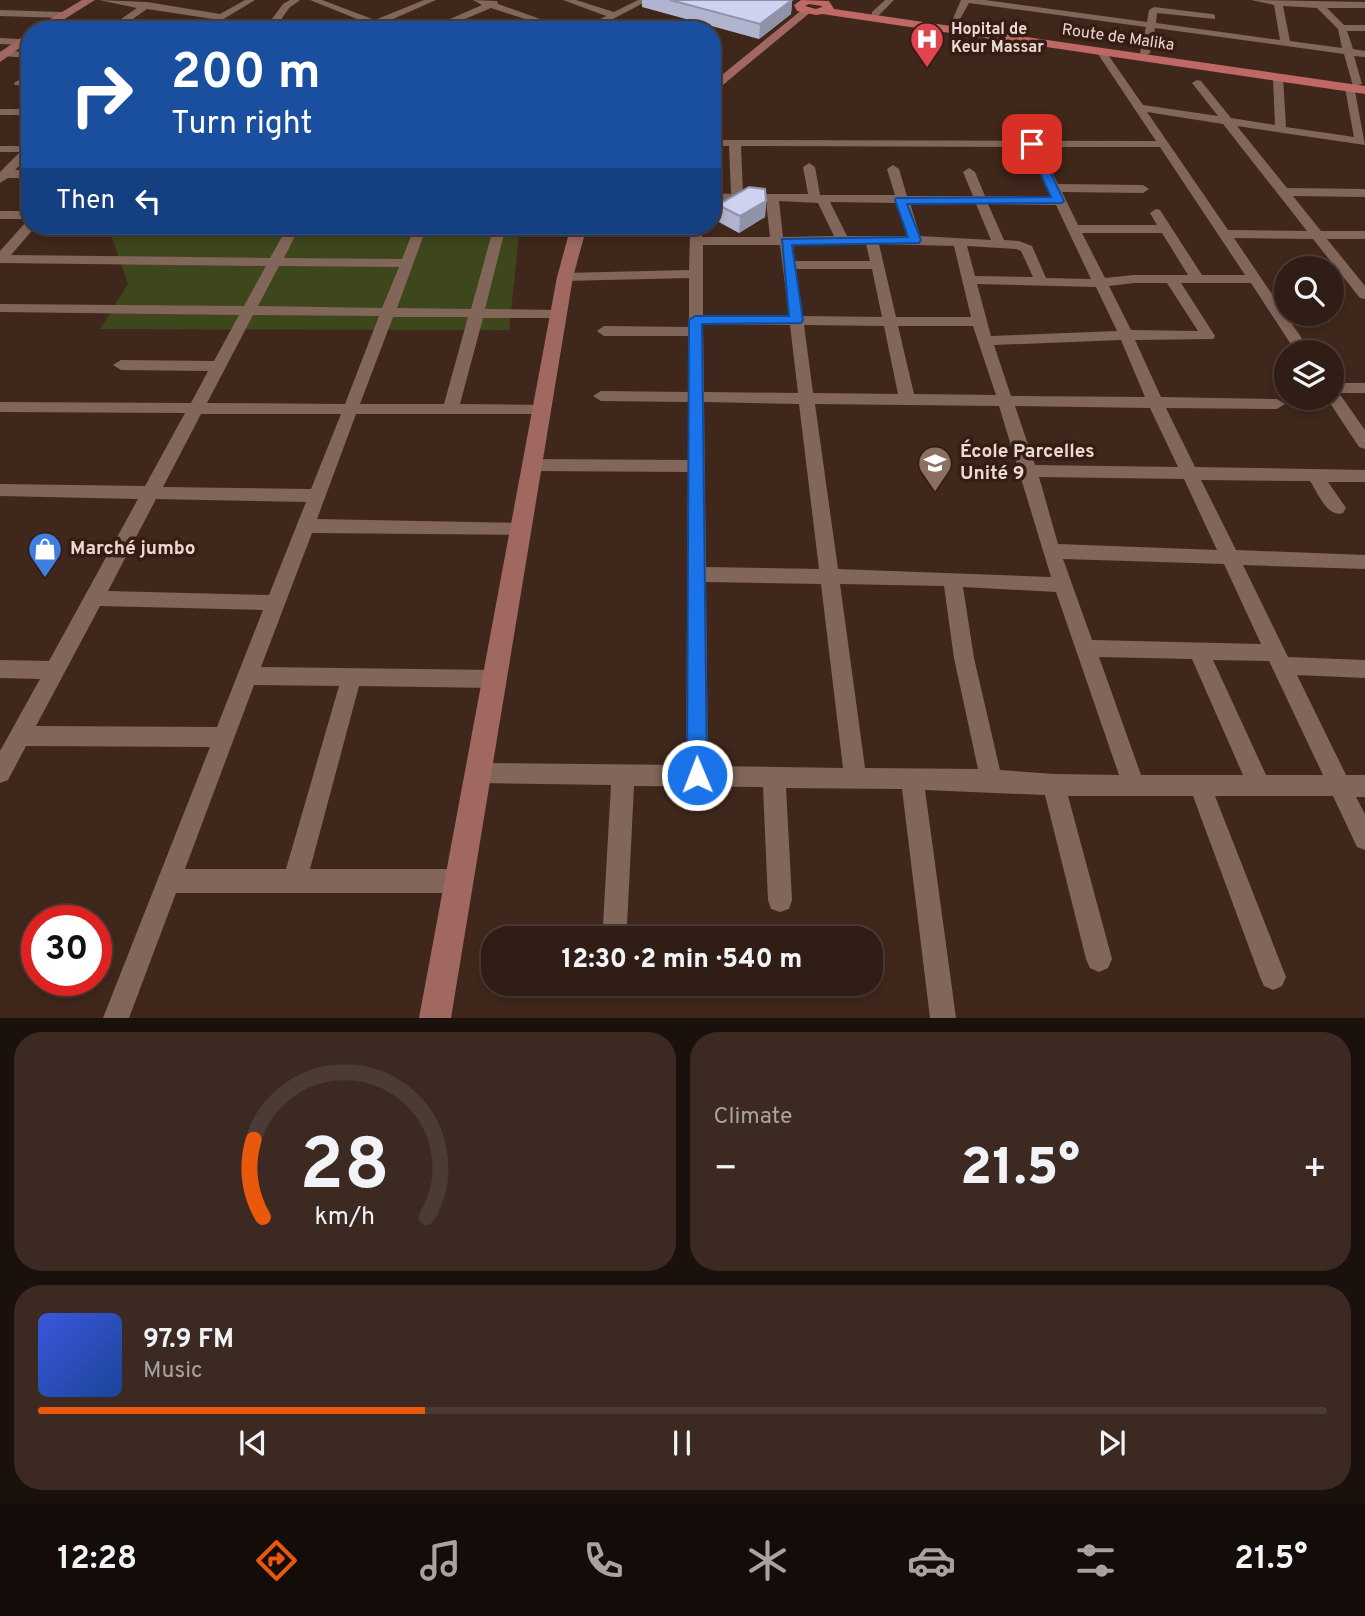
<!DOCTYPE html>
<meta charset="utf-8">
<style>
body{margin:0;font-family:Overpass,sans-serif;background:#3c2a22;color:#f1f3f6;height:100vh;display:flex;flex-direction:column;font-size:26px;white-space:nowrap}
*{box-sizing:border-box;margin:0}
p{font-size:23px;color:#a8a2a0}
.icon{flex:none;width:38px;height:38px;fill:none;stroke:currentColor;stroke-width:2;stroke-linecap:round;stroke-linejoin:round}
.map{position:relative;height:1018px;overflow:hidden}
.drawer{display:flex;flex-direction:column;gap:14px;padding:14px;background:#1a100c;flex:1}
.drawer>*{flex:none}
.hud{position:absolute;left:21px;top:21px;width:700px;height:214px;border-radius:28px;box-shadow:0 4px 10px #0003,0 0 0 2px #4b3b34;background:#1a4fa0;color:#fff;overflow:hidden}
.controls{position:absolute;left:1274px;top:256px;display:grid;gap:14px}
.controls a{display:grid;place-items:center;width:70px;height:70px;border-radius:50%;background:#301d15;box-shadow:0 4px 10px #0003,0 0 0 2px #4b3b34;font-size:35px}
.speed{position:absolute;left:21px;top:905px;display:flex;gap:14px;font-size:35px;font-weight:700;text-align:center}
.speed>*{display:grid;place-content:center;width:91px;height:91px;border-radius:50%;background:#301d15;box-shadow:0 4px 10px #0003,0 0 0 2px #4b3b34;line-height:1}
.speed .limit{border:10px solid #d22;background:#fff;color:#111}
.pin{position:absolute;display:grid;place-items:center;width:60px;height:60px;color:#fff;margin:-30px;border-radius:14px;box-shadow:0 4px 10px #0006}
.me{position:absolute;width:77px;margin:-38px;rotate:359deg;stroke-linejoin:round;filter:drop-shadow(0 0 5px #0008)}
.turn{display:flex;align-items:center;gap:24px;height:147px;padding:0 35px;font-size:32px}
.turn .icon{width:91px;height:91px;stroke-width:2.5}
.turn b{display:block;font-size:49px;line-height:60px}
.then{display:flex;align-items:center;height:66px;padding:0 35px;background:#0003;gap:14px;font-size:26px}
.big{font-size:52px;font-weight:800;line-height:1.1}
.drawer .card{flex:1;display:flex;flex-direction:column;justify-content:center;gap:10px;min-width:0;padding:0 24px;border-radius:28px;background:#3c2a22}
.drawer .dial{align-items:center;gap:0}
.dial svg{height:182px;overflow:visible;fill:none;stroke:#4b3b34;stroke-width:7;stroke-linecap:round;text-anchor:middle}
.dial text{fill:#f1f3f6;stroke:none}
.song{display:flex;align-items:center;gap:21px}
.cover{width:84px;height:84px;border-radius:10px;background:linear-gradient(135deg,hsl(230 70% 55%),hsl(220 70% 35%))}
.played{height:7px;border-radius:4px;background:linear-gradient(90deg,#ea580c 30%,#4b3b34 30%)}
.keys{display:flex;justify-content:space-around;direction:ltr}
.heat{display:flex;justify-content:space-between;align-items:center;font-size:38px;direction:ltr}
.drawer .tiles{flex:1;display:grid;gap:14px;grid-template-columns:1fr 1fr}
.card:last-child{grid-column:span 2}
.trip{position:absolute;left:481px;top:926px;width:402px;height:70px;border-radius:28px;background:#301d15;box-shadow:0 4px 10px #0003,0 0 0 2px #4b3b34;font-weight:800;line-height:70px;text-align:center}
.menu{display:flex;height:112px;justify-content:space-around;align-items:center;background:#130c08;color:#a8a2a0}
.menu .icon{width:49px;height:49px}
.menu .active{color:#ea580c}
.menu b{font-size:32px;color:#f1f3f6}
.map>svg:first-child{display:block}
.green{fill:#3e471c}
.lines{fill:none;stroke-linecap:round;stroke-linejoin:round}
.street{fill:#83665a;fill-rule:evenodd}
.secondary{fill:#a06860;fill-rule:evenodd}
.primary{fill:#be6966;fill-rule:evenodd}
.wall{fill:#b1b4ce}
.shaded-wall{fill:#9092a8}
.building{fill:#ced1f0;stroke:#9092a8;stroke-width:2}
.route{fill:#1a73e8;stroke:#114b97;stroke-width:2}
.labels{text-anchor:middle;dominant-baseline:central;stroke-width:7;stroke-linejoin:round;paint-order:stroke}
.far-poi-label{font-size:16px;font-weight:bold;fill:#ebd9d2;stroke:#351d13;text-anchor:start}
.far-street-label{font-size:16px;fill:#ebd9d2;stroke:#351d13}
.poi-label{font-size:19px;font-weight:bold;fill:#ebd9d2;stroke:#351d13;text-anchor:start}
</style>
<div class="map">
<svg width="1365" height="1018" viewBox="0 0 1365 1018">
<rect width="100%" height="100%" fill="#40271c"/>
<path class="green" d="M108,226H520L509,330L100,329L128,284Z"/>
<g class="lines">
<path class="street" d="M99,0L147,2L220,14L245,0H255L212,26L207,23L213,19L147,9L117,30H105L137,8Z
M290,0H300L289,8L276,27H347L352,30L202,29L207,26L266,27L283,4Z
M310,0H322L375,20L424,0H436L384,23L400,30L367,27V23Z
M473,0L497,1L498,4L571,30H556L534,22L518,30H505L525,19L491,8L439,30H425L482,5Z
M563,0H576L614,12L638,0H649L592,30H579L606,16Z
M885,0H894L878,16H872V12Z
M961,0H985L1147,22L1149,10L1154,7L1212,14L1215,15V19L1157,13L1156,23L1280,40L1274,5L1251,0L1365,2V8H1327L1344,25H1365V31H1347L1353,49L1365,51V57L1354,56L1362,84L1354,86L1365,145L1237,126L1287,188L1365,189V197L1293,196L1321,231H1365V239H1327L1365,286V299L1360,298L1313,239L1234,238L1311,352H1296L1251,283H1181L1215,336L1213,339L1135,340L1161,397L1277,399L1285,404L1277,409L1166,408L1195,467L1365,470V482H1328L1346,508L1343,513C1327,518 1318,493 1310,481L1201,480L1236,550L1365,555V569L1243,565L1288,657L1365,660V678L1297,675L1346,775H1365V797H1356L1365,814V850L1357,847L1333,796H1215L1286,977L1282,986L1273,990L1264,986L1260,977L1193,796H1068L1112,959L1108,968L1099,972L1090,968L1086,959L1045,795L925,790L956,1018H930L902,789L786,788L792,900L789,909L780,912L771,909L768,900L763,787L634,786L627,925L624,934L615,937L606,934L603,925L611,785L479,783L471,780L468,773L471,766L479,763L686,765L688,472L532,471L524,465L532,459L688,460V402L601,401L593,396L601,391L689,392V336H604L597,331L604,326L689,327V278L565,281L558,277L565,273L689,270L690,232L616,233L610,229L614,226H702V237H770L766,201H712V193L731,194L729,146H712V140L1156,141L1096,51L1101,48L1104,49L1143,105L1218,116L1192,83L1197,80L1201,81L1231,118L1275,125L1273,77L1278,74L1283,77L1286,127L1354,137L1345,88L1353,86L1344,54L1155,28L1150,53L1145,56L1140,53L1146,27L969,3L955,28H949ZM1283,6L1317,8L1338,29L1342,48L1290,41ZM1147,112L1223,124L1307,231L1228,230ZM741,146L1028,147L1052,197L985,196L975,172L969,168L963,172L973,196H907L899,169L893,165L887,169L895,195H820L815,167L809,163L803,167L808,194H743ZM1039,147H1160L1245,275H1202L1160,210L1156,209L1150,213L1157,225H1078L1062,192L1143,193L1149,189L1143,185L1058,184ZM779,201L818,203L834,236L783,237ZM830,202L897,203L907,236H847ZM910,203L976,204L991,240L920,236ZM988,204L1056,205L1091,279L1046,278L1032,246L1019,241L1004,240ZM1082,233H1162L1188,275H1134L1105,278ZM793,244H866L870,261H795ZM879,244L954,246L971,317H896ZM703,245H780L789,316H703ZM967,246L1016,249L1021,251L1033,277L975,276ZM796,269H872L882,317L803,316ZM1134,283H1167L1198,331L1131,330L1109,286ZM977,284L1096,287L1117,331L991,336ZM703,324L790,325L798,393L704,392ZM804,325L884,326L898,394L813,393ZM898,326H973L996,395L914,394ZM1121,340L1145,397L1011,396L994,345ZM704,402L799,404L819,569L706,567ZM815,404L999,406L1051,577L838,569ZM1015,406L1150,408L1178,467L1035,465ZM1039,477L1184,479L1217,550L1058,544ZM1063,559L1224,564L1261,644L1092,640ZM706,582L821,584L843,768L708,766ZM840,584L944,586L954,658L978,769L865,768ZM963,587L1056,592L1119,775L1054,774L1000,770L974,658ZM1099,657L1192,659L1243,775H1141ZM1213,660L1269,661L1323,775H1266Z
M0,10L62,12L67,15L62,18L0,16Z
M0,38L20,39L25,42L20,45L0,44Z
M4,51L30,52V58L1,56V52Z
M712,75L727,82L722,85L712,82Z
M19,80H30V86L15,85L14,83Z
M0,109H30V115H0Z
M0,146H30V156L15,170H30V178H8L0,183V172L20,152H0Z
M0,211H30V219H0Z
M30,222V226H36L11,255L270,258L288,226H300L284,258L402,259L415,226H427L397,308L471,309L494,226H506L485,309L559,310L566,314L559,318H483L460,404L542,405L548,406L550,410L548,414H356L317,519L521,523L527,525L530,530L527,535L312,533L261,667L495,670L502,673L505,679L502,685L495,688L359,686L310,869H460L468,873L472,881L468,889L460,893H176L129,1018H103L210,747L26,746L8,780L0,783V751L40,679L0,678V660L49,661L138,499L0,496V484L145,486L185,413L0,412V402L191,403L208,371L121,370L113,365L121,360L214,361L239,315L0,312V304L244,306L266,266L0,263V251L25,223ZM279,266L399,267L382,308L258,306ZM253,315L379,316L345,404L207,403ZM393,317H468L444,404H360ZM201,414H341L311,489L163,487ZM156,499L306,502L269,595L108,591ZM100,606L263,610L217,727L36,726ZM254,685L339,686L286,869H185Z
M1332,383H1365V393H1339L1365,430V449L1359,447L1326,397H1332Z"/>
<path class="secondary" d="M82,0H95L47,30H32Z
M803,9L812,11L712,94V83Z
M30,32V41L0,62V52Z
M571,226H587L573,277L451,1018H419L557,277Z"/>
<path class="primary" d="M801,0L829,1L834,9L1365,86V94L822,14L816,15L797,11L794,5ZM809,4L822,6V7L816,9L805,6Z"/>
</g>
<path class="wall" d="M642,0H792L791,14L759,39L642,7Z
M766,201L765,217L739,233L717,221L718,205Z"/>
<path class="shaded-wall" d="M792,0L791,14L759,39L760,24Z
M766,201L765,217L739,233L740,216Z"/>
<path class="building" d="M670,0H792L760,24Z
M749,187L765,189L766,201L740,216L718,205Z"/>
<path class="route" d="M1032,141L1037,144L1064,201L1062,203L907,204L921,240L919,243L792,245L803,320L801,323L702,324L707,775L704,781L697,784L690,781L687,775L689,320L695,316H789L782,239L908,237L895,200L896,198L1051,197L1027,144Z"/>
<defs>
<g id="hospital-pin" transform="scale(1.75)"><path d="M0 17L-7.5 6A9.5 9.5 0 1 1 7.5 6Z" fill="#e0444e" stroke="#351d13"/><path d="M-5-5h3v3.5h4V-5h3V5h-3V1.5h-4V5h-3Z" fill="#fff"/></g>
<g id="school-pin" transform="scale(1.75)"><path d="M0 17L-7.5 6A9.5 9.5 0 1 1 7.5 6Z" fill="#8d6e63" stroke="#351d13"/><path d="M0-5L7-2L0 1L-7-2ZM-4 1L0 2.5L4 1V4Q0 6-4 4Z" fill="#fff"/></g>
<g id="shop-pin" transform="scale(1.75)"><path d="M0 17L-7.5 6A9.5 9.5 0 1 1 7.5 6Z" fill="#3f7fe0" stroke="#351d13"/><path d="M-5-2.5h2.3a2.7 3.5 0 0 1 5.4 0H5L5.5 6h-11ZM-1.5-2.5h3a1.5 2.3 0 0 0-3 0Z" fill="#fff"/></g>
</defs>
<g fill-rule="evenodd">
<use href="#hospital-pin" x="927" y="39"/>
<use href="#school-pin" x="935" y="463"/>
<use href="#shop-pin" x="45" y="549"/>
</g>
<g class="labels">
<g class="far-poi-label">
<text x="951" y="30">Hopital de<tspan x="951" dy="18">Keur Massar</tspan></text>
</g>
<g class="far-street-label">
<text transform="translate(1118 38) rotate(8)">Route de Malika</text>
</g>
<g class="poi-label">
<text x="960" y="452">École Parcelles<tspan x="960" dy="22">Unité 9</tspan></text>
<text x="70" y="549">Marché jumbo</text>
</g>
</g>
</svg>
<div class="controls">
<a><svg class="icon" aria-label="search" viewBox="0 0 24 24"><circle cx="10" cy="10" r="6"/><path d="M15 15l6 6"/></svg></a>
<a><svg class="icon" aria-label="layers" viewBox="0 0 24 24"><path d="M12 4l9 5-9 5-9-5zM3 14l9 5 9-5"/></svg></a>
</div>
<div class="speed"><div class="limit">30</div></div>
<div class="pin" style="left:1032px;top:144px;background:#d93025"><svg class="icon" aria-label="arrive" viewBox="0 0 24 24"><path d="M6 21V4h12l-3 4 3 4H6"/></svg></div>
<svg class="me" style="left:697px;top:775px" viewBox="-20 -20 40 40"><circle r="17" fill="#1a73e8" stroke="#fff" stroke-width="3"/><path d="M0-11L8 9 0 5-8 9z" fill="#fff"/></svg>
<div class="trip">12:30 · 2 min · 540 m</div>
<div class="hud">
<div class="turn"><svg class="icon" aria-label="right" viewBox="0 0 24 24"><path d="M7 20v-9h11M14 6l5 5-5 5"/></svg><div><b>200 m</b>Turn right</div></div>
<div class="then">Then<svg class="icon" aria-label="left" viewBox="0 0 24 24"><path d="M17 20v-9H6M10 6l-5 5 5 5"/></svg></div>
</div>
</div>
<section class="drawer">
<div class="tiles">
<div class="card dial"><svg viewBox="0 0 100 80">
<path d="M14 69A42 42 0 1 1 86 69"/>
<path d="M14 69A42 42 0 0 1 10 35" stroke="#ea580c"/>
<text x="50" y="56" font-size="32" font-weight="700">28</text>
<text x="50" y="72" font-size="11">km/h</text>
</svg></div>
<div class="card"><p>Climate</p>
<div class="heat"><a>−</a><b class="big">21.5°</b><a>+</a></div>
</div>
<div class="card">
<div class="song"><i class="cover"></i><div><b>97.9 FM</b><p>Music</p></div></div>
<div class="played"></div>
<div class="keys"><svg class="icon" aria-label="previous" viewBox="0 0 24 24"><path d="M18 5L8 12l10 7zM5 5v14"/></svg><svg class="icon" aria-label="pause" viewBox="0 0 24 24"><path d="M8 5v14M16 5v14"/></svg><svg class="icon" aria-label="next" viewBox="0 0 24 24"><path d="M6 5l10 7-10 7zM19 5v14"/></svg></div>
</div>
</div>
</section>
<nav class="menu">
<b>12:28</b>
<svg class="icon active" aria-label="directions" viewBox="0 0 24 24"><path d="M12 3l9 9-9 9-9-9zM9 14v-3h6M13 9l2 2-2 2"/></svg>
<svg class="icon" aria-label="music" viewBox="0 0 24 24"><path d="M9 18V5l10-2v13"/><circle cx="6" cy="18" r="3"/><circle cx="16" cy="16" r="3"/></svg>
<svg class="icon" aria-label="phone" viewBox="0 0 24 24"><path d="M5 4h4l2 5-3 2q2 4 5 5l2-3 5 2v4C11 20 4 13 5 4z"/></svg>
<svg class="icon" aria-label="climate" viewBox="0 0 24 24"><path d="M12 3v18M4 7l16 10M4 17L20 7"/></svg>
<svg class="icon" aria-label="car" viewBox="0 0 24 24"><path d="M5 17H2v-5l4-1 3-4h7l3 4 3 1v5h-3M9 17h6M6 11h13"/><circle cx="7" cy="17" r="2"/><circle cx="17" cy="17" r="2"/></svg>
<svg class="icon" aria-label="filters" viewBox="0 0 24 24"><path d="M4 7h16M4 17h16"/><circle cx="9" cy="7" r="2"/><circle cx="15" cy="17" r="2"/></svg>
<b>21.5°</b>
</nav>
